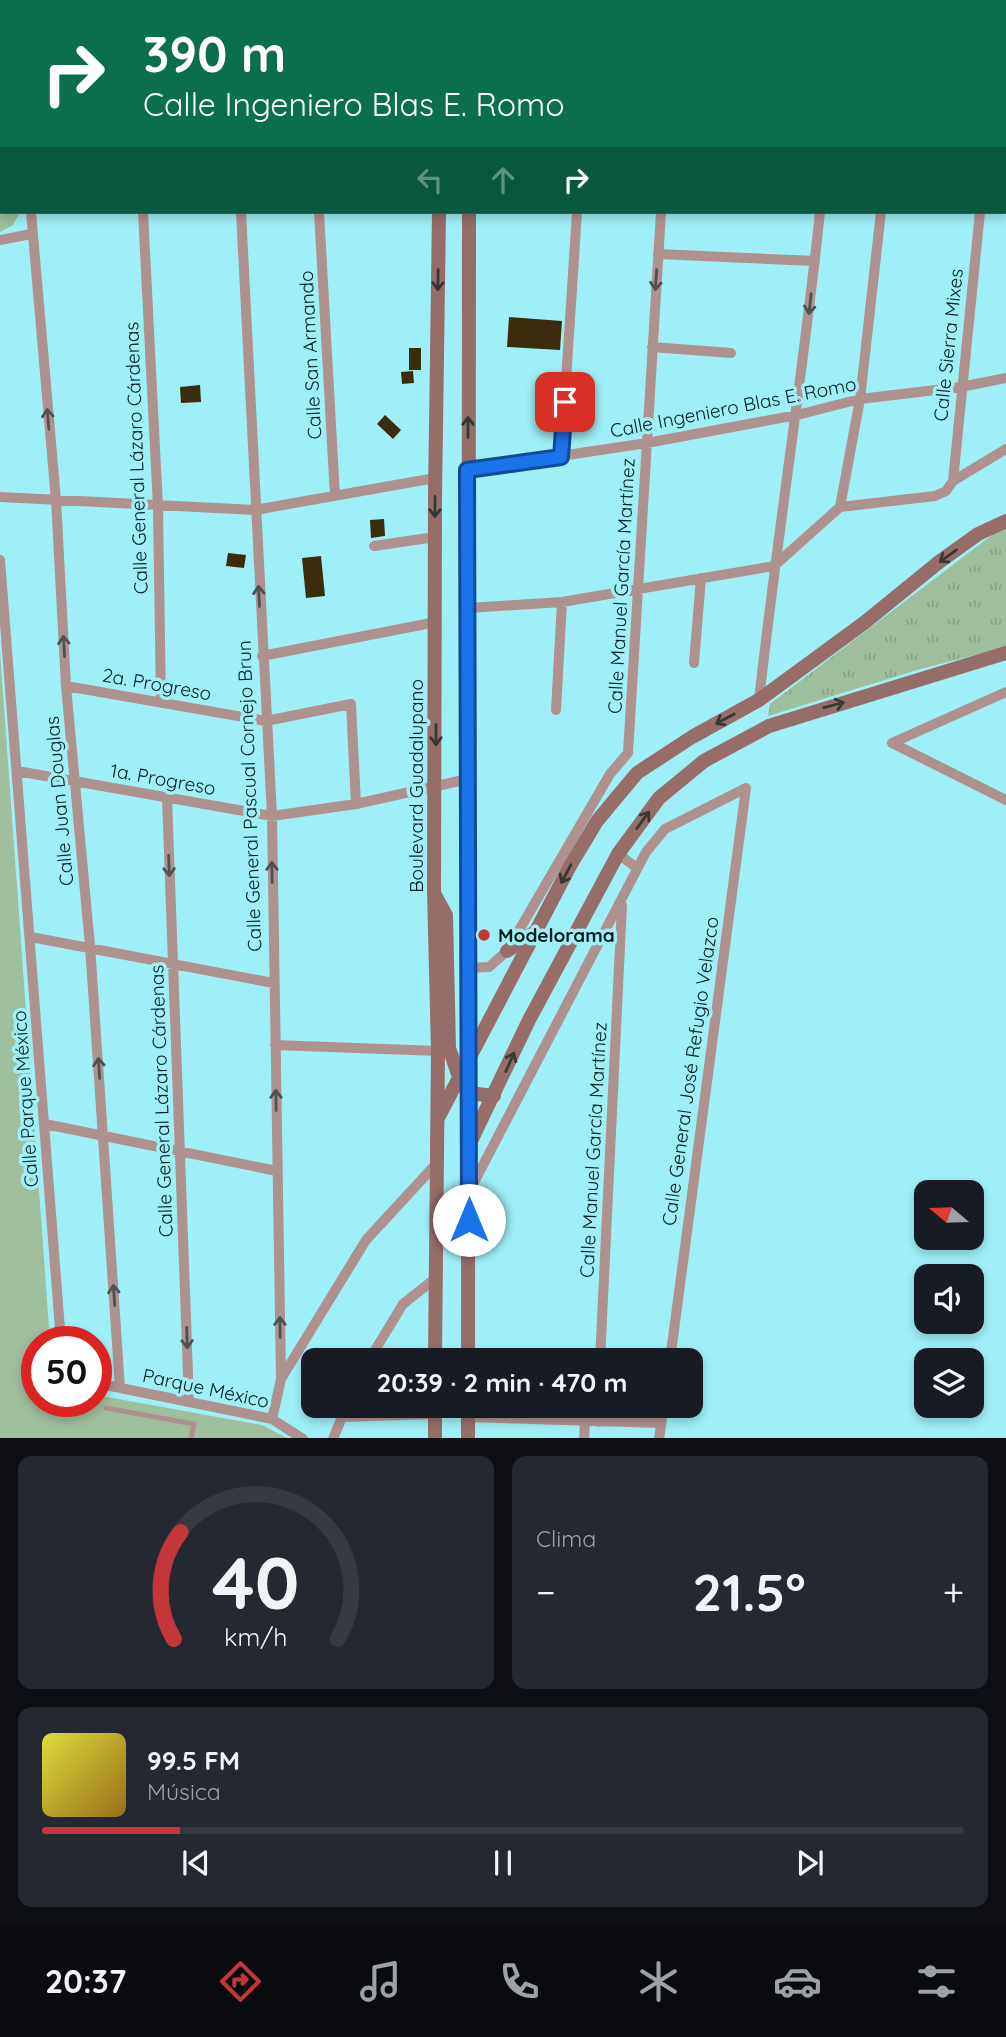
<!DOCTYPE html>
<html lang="es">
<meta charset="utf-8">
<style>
body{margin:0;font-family:Quicksand,sans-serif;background:#242831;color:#f1f3f6;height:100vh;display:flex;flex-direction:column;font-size:26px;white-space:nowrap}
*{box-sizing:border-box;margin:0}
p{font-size:23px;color:#9ea1a6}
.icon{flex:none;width:38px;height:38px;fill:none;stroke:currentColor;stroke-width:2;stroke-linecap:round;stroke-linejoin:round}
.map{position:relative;height:1438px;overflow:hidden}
.details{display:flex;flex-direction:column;gap:18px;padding:18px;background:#0d0f14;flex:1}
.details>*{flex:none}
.banner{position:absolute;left:0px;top:0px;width:1006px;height:214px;box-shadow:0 4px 10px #0003;background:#0b6e4f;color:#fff;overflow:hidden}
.needle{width:46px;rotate:289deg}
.buttons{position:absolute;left:914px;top:1180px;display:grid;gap:14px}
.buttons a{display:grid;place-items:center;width:70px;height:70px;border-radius:14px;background:#171b24;box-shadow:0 4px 10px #0003;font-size:35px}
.speed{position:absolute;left:21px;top:1326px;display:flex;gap:14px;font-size:35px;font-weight:700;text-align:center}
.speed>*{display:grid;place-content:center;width:91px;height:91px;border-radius:50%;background:#171b24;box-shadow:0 4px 10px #0003;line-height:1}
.speed .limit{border:10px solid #d22;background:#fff;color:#111}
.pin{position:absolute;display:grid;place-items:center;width:60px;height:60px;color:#fff;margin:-30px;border-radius:14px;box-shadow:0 4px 10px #0006}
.me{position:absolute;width:77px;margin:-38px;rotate:0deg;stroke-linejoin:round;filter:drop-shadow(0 0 5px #0008)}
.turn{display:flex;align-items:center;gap:24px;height:147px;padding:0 28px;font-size:32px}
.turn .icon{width:91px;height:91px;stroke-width:2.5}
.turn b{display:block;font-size:49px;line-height:60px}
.lanes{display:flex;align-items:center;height:66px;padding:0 28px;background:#0003;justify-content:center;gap:35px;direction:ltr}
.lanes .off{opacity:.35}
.big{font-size:52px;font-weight:700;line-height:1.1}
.details .widget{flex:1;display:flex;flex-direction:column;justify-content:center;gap:10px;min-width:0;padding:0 24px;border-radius:14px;background:#242831}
.details .dial{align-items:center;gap:0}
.dial svg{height:182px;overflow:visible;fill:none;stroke:#363941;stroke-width:7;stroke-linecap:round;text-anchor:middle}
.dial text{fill:#f1f3f6;stroke:none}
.song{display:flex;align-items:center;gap:21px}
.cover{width:84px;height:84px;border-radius:10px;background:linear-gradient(135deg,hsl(60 70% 55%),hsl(40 70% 35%))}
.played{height:7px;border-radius:4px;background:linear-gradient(90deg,#c5363b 15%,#363941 15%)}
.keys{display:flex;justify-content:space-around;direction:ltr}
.heat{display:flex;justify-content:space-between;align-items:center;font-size:38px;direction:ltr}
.details .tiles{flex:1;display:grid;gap:18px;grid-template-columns:1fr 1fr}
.widget:last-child{grid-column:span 2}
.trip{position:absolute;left:301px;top:1348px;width:402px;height:70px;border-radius:14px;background:#171b24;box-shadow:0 4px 10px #0003;font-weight:700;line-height:70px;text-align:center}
.menu{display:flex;height:112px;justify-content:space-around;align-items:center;background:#090b0e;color:#9ea1a6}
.menu .icon{width:49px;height:49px}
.menu .selected{color:#c5363b}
.menu b{font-size:32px;color:#f1f3f6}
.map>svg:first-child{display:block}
.grass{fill:url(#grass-tufts)}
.park{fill:#9fbe9d}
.building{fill:#3b2c0d}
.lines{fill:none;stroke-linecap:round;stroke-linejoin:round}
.lane{stroke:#af9290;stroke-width:5}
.street{stroke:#af9290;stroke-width:10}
.secondary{stroke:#976d6a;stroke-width:14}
.oneway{stroke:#363838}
.oneway2{stroke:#505151}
.route-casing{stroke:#114b97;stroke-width:18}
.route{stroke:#1a73e8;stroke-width:12}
.poi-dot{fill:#c5363b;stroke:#9feff6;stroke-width:2.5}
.labels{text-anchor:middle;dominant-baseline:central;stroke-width:7;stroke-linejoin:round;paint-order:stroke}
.street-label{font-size:19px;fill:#021b1d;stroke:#9feff6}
.poi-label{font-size:19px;font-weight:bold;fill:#021b1d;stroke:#9feff6;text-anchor:start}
</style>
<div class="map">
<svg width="1006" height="1439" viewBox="0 0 1006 1439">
<defs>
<pattern id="grass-tufts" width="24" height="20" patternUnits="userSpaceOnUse" patternTransform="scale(1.75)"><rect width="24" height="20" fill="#9fbe9d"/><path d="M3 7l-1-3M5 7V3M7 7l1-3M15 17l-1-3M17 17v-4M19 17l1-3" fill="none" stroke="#87a387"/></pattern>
</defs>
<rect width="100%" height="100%" fill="#9feff6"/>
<path class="grass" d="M1006,529V647L917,670L768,716L770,704L996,532Z"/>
<path class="park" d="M0,0H140L2,2V212H20L13,225L0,232Z
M0,652L50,1342H37V1402H96V1395L262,1425L287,1438H0Z"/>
<path class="building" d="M509,317L562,321L560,350L507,347Z
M409,348H421V370H409Z
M413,371L414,383L402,384L401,372Z
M200,385L201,402L181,403L180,387Z
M385,415L401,430L393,439L377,424Z
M384,519L385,536L371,538L370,520Z
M228,553L246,555L244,568L226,566Z
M321,556L325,596L306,598L302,558Z"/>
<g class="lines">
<path class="lane" d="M106,1408L194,1424L191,1439"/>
<path class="street" d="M246,0L247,2
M149,2L150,0
M673,2V0
M856,2V0
M904,2V0
M1002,2V0
M31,212L56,500L66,686L90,946L120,1388
M143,212L158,507L161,703
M241,212L272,816L281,1379L272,1419
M319,212L335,496
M0,240L31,234
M658,254L815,261
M652,347L731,353
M561,457L577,212
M467,470L647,443L797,415L860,399L961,387L1006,378
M953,481L980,212
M0,497L255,510L435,478
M840,507L860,399L881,212
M374,546L435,537
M0,560L61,1342
M469,608L562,602L774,566L840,507L935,496L946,491L953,481L1006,449
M262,656L436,622
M694,663L701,578
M66,686L266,721L351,704L356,804
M759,700C777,537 803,375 820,212
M556,710L562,602
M892,743L1006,800
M892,743L1006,692
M17,771L272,816L356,804L468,779
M167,798L189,1402
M618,854L637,868
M31,937L273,983
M466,968L489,967L507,951L610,774L628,753L661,212
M275,1045L438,1051
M45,1124L277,1171
M469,1192L646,852L665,829L746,788
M369,1360L403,1304L436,1278
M600,1360L622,905
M670,1360L746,788
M281,1379L366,1240L437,1163
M96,1383L272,1419L303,1439
M468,1417L661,1423
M598,1422V1405
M333,1439L342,1417L435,1414
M584,1439L585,1422
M659,1439L664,1405"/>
<path class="secondary" d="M437,0V2
M471,2V0
M435,895L446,915L449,1048L459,1077L469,1093L494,1096
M507,951L535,932
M438,1118L570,866L597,821L637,773L692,737L759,700L864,623L939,562L978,534L1006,521
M471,1141L529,1020L618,854L659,798L704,761L769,726L1006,653
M435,1360L438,1051L434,890L435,498L439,212
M468,1360L469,212
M435,1405V1439
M468,1439V1405"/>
</g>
<defs><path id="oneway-shaft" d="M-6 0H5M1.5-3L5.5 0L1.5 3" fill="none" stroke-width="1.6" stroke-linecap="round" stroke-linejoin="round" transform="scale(1.75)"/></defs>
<g class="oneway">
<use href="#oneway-shaft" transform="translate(438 280) rotate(91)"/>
<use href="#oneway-shaft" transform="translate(468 427) rotate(-90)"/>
<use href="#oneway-shaft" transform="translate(435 507) rotate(90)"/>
<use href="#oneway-shaft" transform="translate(948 556) rotate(144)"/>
<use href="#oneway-shaft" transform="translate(834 705) rotate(-15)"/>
<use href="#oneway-shaft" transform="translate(725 719) rotate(152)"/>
<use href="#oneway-shaft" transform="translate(436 735) rotate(90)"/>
<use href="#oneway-shaft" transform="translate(643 820) rotate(-54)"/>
<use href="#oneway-shaft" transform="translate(566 874) rotate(118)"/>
<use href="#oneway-shaft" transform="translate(510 1062) rotate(-66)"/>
</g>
<g class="oneway2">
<use href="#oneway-shaft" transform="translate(656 280) rotate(94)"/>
<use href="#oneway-shaft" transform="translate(810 304) rotate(96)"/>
<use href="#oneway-shaft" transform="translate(48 419) rotate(-95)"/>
<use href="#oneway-shaft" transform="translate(259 596) rotate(-93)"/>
<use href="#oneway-shaft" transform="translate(64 646) rotate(-93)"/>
<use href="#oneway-shaft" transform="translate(169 866) rotate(88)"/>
<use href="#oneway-shaft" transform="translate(272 872) rotate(-91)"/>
<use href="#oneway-shaft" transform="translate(99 1068) rotate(-94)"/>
<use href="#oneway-shaft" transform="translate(276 1100) rotate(-91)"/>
<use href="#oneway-shaft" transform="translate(114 1295) rotate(-94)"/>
<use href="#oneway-shaft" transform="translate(280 1327) rotate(-91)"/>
<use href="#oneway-shaft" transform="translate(187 1338) rotate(88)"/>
</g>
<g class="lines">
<g class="route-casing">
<path id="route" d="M469,1220L467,470L561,457L565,402"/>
</g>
<use href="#route" class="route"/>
</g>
<circle class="poi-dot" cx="484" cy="935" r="7"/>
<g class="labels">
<g class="street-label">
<text transform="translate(948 345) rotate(-84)">Calle Sierra Mixes</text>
<text transform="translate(310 355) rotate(-93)">Calle San Armando</text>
<text transform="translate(733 407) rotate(-11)">Calle Ingeniero Blas E. Romo</text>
<text transform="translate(136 458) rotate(-92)">Calle General Lázaro Cárdenas</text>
<text transform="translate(621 586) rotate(-87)">Calle Manuel García Martínez</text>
<text transform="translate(157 684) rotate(10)">2a. Progreso</text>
<text transform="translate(163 779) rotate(10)">1a. Progreso</text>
<text transform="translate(416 786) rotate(-90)">Boulevard Guadalupano</text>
<text transform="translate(249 796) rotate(-92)">Calle General Pascual Cornejo Brun</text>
<text transform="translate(59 801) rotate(-95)">Calle Juan Douglas</text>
<text transform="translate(690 1071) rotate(-82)">Calle General José Refugio Velazco</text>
<text transform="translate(25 1099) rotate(-94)">Calle Parque México</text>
<text transform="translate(161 1101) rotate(-92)">Calle General Lázaro Cárdenas</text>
<text transform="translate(593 1150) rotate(-87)">Calle Manuel García Martínez</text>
<text transform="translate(206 1388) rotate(12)">Parque México</text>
</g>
<g class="poi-label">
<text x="498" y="935">Modelorama</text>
</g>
</g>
</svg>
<div class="buttons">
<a><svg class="needle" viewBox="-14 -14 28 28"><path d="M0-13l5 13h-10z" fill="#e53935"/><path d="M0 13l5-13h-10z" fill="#9ea1a6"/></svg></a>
<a><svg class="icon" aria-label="sound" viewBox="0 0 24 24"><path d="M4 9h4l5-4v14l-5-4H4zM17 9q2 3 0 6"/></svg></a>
<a><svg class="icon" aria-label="layers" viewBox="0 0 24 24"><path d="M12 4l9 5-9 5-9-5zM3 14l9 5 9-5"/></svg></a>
</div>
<div class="speed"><div class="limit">50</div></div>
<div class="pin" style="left:565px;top:402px;background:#d93025"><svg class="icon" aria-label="arrive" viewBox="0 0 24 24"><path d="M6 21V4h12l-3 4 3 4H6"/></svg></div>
<svg class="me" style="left:469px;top:1220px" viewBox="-20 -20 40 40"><circle r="19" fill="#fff"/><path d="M0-13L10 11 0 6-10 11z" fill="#1a73e8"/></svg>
<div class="trip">20:39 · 2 min · 470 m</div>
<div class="banner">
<div class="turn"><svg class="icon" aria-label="right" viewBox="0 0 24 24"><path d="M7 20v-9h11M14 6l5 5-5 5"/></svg><div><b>390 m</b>Calle Ingeniero Blas E. Romo</div></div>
<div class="lanes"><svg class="icon off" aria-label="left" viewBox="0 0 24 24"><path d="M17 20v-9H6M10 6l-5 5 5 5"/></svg><svg class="icon off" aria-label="ahead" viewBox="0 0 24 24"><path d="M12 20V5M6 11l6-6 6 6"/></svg><svg class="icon" aria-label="right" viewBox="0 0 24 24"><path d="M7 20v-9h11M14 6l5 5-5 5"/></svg></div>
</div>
</div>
<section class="details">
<div class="tiles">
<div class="widget dial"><svg viewBox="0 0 100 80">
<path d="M14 69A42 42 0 1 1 86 69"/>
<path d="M14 69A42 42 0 0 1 17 22" stroke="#c5363b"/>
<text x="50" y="56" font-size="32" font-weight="700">40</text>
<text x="50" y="72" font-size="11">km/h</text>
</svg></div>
<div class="widget"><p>Clima</p>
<div class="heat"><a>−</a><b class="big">21.5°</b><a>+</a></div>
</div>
<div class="widget">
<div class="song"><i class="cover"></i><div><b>99.5 FM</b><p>Música</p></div></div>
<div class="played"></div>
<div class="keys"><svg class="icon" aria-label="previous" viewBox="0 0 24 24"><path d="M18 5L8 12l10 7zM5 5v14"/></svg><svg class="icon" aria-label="pause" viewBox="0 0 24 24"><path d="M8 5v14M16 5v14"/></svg><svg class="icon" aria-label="next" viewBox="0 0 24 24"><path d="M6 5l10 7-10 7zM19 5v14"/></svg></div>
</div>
</div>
</section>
<nav class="menu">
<b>20:37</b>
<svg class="icon selected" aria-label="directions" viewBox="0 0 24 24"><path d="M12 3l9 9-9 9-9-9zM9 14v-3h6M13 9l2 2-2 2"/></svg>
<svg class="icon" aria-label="music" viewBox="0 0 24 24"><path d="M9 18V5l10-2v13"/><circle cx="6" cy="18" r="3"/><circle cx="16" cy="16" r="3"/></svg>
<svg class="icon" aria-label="phone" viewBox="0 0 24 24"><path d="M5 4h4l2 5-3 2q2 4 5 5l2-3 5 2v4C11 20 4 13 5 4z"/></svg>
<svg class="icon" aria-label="climate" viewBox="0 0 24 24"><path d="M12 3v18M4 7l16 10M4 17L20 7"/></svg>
<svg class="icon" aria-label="car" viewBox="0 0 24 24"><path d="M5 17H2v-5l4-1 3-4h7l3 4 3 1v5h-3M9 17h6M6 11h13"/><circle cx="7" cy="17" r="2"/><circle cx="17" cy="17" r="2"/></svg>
<svg class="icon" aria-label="filters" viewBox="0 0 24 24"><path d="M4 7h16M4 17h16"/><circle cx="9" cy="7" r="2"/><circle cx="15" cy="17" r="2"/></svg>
</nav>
